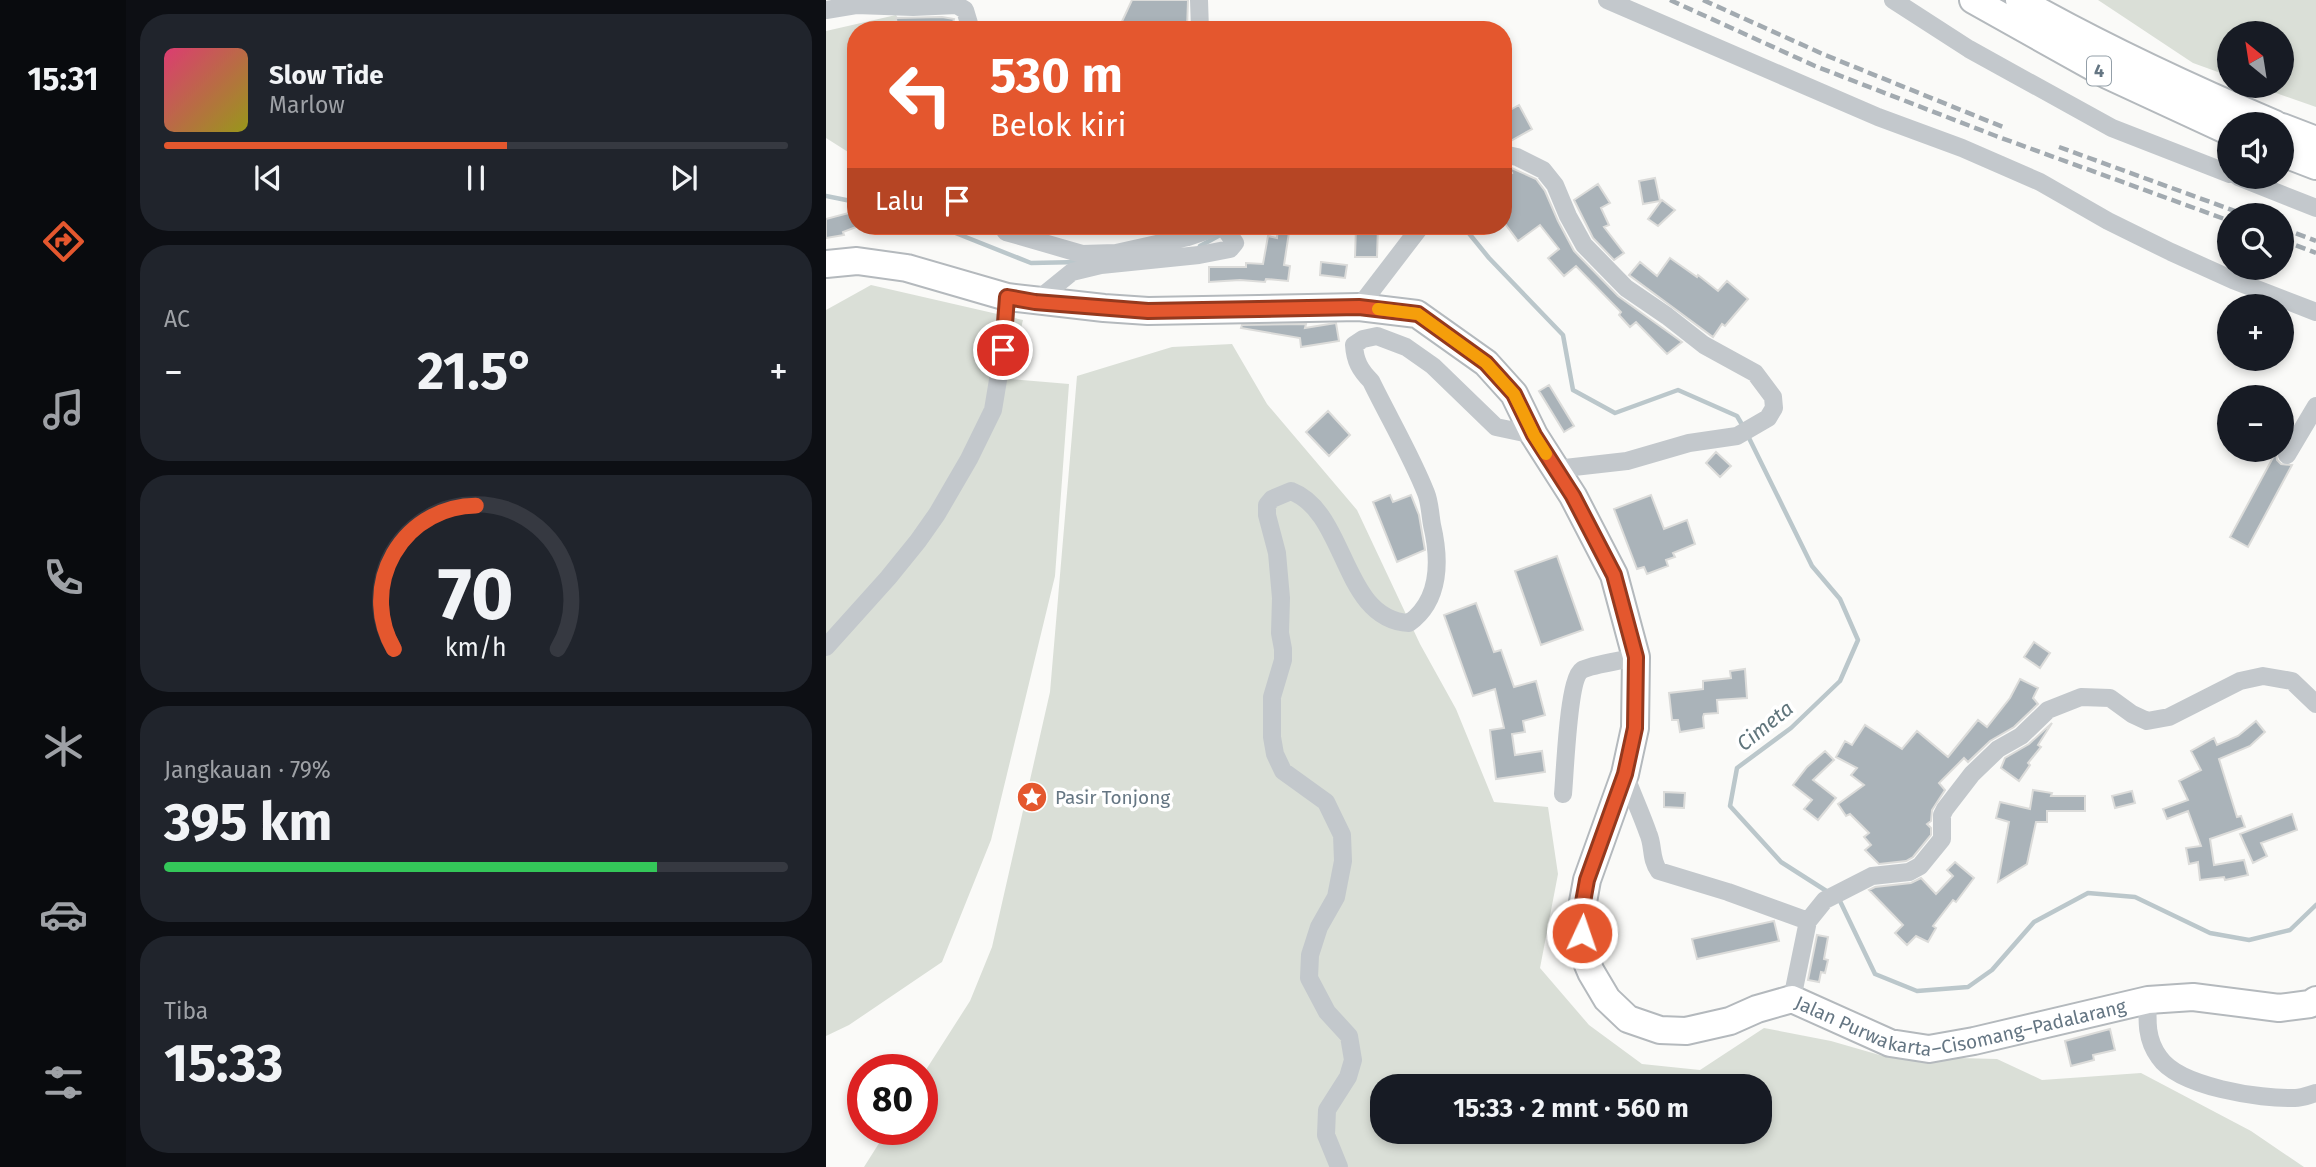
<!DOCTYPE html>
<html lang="id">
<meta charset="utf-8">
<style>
body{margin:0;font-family:"Fira Sans",sans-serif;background:#20242c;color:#f1f3f6;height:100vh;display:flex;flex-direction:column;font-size:26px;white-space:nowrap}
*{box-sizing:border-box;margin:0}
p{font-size:23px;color:#9ea1a6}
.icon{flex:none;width:38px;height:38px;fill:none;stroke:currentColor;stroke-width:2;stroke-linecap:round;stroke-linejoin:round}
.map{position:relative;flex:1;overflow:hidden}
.sheet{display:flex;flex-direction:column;gap:14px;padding:14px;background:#0d0f14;width:700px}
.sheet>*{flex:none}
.top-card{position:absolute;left:21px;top:21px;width:665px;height:214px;border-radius:28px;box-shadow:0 4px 10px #0003;background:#e4572e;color:#fff;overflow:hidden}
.needle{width:46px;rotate:330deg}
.tools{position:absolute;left:1391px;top:21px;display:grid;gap:14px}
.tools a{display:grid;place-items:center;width:77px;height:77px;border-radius:50%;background:#171b24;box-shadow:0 4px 10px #0003;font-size:35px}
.speed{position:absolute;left:21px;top:1054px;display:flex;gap:14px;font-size:35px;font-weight:700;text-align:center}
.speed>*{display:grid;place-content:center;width:91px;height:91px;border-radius:50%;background:#171b24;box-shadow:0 4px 10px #0003;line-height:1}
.speed .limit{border:10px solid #d22;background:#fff;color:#111}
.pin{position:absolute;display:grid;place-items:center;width:60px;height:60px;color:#fff;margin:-30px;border:4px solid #fff;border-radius:50%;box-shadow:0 2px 7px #0007}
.me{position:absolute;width:77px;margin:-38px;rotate:3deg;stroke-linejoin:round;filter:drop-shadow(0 0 5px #0008)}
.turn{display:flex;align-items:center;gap:24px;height:147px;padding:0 28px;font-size:32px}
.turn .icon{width:91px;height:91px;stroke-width:2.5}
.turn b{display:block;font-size:49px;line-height:60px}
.then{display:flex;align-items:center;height:66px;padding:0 28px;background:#0003;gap:14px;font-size:26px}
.big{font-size:52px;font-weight:700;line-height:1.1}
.sheet .widget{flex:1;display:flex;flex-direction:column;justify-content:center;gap:10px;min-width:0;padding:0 24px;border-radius:28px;background:#20242c}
.sheet .dial{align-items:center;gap:0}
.dial svg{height:182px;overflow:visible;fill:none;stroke:#363941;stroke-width:7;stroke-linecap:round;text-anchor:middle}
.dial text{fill:#f1f3f6;stroke:none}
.song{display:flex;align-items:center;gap:21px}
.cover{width:84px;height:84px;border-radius:10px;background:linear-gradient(135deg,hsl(340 70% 55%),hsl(60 70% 35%))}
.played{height:7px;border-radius:4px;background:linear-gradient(90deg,#e4572e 55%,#363941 55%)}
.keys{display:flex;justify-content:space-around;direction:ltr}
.heat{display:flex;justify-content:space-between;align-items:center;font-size:38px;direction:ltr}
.charge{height:10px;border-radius:5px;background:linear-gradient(90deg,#34c759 79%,#363941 0)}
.trip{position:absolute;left:544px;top:1074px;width:402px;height:70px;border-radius:28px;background:#171b24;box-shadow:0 4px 10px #0003;font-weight:700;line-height:70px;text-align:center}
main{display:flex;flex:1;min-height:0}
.dock{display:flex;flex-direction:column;width:126px;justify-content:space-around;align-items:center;background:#090b0e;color:#9ea1a6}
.dock .icon{width:49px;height:49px}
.dock .on{color:#e4572e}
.dock b{font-size:32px;color:#f1f3f6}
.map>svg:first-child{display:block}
.green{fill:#dadfd7;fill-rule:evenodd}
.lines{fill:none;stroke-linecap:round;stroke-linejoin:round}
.stream{stroke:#bbc7cb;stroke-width:4.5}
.building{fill:#aab3b9;stroke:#dcdcda;stroke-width:2}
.highway-casing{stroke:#b4b9bd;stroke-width:30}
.minor{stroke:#c3c8cc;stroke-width:18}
.highway{stroke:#fff;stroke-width:26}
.rail{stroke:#a2aab0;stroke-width:4.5;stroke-dasharray:10 5;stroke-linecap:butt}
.route-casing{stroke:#94391e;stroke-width:18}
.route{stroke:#e4572e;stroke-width:12}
.slow{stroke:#f59e0b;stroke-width:12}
.labels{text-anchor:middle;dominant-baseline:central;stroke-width:7;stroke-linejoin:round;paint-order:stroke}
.shield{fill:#fff;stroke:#939fa8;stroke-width:2}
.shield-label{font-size:18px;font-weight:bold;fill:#657683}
.poi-label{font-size:19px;fill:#657683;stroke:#fff;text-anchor:start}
.street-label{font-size:19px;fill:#657683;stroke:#fff}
.water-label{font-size:21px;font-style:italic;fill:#60757c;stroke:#fff}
</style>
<main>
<nav class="dock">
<b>15:31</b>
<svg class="icon on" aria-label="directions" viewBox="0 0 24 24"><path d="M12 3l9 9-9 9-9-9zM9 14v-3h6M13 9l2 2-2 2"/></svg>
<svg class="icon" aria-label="music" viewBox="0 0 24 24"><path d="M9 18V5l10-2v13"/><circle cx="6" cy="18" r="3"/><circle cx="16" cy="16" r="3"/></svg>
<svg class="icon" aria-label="phone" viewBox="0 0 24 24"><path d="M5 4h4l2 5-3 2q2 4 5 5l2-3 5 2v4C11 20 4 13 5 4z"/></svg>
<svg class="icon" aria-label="climate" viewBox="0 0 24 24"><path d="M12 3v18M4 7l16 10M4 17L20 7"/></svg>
<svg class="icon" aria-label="car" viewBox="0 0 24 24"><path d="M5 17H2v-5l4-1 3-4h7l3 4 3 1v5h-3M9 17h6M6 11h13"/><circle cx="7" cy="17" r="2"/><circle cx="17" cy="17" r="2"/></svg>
<svg class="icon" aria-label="filters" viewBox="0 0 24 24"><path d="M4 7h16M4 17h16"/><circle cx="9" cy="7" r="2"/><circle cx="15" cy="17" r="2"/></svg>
</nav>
<section class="sheet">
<div class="widget">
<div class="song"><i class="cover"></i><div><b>Slow Tide</b><p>Marlow</p></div></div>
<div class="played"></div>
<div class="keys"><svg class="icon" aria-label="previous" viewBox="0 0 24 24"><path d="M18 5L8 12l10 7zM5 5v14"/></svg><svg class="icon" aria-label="pause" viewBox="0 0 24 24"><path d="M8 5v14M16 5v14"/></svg><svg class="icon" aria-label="next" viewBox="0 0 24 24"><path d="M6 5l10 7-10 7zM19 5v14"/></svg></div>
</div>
<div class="widget"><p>AC</p>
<div class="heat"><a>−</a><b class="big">21.5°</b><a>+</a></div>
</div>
<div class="widget dial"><svg viewBox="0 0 100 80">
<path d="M14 69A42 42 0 1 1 86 69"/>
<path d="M14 69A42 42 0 0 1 50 6" stroke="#e4572e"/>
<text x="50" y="56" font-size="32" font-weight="700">70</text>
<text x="50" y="72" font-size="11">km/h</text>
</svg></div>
<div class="widget"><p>Jangkauan · 79%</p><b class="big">395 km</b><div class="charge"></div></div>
<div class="widget"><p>Tiba</p><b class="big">15:33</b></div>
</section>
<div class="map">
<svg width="1490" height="1167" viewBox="0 0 1490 1167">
<rect width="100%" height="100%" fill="#fafaf8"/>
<path class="green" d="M1272,0H1490V107L1430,86H1456V33H1404L1403,76L1367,63Z
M70,15L79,30H30V157L0,138V31Z
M45,285L197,320L183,379L243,384L229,576L165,840L116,962L23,1025L0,1036V310Z
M406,344L441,404L531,510L594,644L630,709L668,802L722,807L732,874L714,968L763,1025L816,1064L874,1070L938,1028L1005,1041L1057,1056L1171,1059L1216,1080L1315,1073L1425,1131L1478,1167H38L62,1129H96V1076L144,1001L166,947L224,692L251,376L346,347ZM556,1087H934V1132H556Z"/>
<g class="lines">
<path class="stream" d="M0,196L30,202
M112,226L205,263L254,262
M637,226L663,258L737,335L747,390L789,413L852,390L911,416L918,428
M374,246L396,234
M922,436L986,566L1014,599L1032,640L1014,681L965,728L911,768L904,806L955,862L1002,892
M1013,899L1049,974L1091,991L1142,987L1166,970L1208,922L1262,893L1309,897L1384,933L1423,940L1464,930L1490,905"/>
</g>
<path class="building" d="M306,0H362L361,30H292Z
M116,17L128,19L125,30H99L100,26L71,28L70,18Z
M693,105L706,129L681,143H677V114Z
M681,166L710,179L719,191L732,221L748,251L792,296L856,342L841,354L810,322L804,327L793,315L795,312L750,266L738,276L722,258L733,249L714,225L692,241L677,221V179L686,173Z
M829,178L834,201L817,204L813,181Z
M772,184L784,203L775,208L783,225L778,227L798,253L788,260L767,238L748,200Z
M836,200L849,210L832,226L822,219Z
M30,211V227L17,232L18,235L0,238V219Z
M452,226H464L458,265L464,266L462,281L440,279L439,282L414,280L383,282V267H420V263L437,264L442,236L451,238Z
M530,226H552L551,257H529Z
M844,258L871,277L872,275L892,291L901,281L922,299L899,326L896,324L887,337L803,275L814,262L831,276Z
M495,262L521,265L519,278L494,275Z
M510,323L513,341L475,347L474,338L415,328L416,325L480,324L479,328Z
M723,385L748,426L738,432L713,391Z
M502,411L524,435L503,456L480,432Z
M890,452L905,466L894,477L880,463Z
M1450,452L1451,460L1455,464L1466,465L1422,547L1404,537Z
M564,495L567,502L585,495L593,515L599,550L571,562L547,502Z
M825,495L838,529L861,520L869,544L847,553L849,557L840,560L842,566L821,574L818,567L811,569L788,509Z
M731,556L757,630L715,645L689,571Z
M650,603L668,652L675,650L688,687L710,681L719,715L697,721L699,732L686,734L689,755L716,751L719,772L670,779L664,730L678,728L669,689L647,696L618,615Z
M1208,642L1224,653L1214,668L1198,657Z
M919,669L921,698L891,700L892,713L878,714L877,717L878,728L854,732L852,720H846L843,693L877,689V681L905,678L904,671Z
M1194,679L1212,688L1207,698L1212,704L1188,727L1164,741L1142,762L1138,758L1113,783L1119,790L1106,810L1105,821L1101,824L1105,828V835L1087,857L1080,861L1053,864L1039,850L1045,845L1038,837L1043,833L1024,814L1020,816L1012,804L1038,785L1025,775L1031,768L1010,757L1019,741L1026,745L1039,725L1076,749L1091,731L1122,757L1152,720L1161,727L1184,698Z
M1430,721L1439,732L1424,746L1393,759L1411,817L1415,816L1419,827L1384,839L1388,865L1418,860L1422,875L1399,880L1398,877L1374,880L1372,862L1363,864L1360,848L1375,846L1362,811L1341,819L1337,809L1362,800L1353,781L1375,770L1365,751L1388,738L1391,745L1412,736Z
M1226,723L1212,745L1215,747L1202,763L1204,765L1193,781L1175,768L1179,758L1203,744Z
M999,751L1008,760L987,780L1010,798L992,820L978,809L986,800L967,785L981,767Z
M1207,790L1226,793L1225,796H1259V811H1221V822H1210L1201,864L1172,882L1183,822L1170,818L1174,802L1204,809Z
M1306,791L1309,803L1289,808L1286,796Z
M838,792L859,793L858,808L838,807Z
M1466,814L1471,830L1435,843L1441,856L1427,863L1414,834Z
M1129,862L1148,878L1130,902L1127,900L1107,926L1110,928L1102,942L1090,936L1081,945L1069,933L1077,925L1043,890L1049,887L1085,883L1095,878L1110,894L1127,876L1121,870Z
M948,921L953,941L871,959L866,939Z
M991,935L1002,937L998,959L1002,960L999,973L995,972L993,982L982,980Z
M1284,1029L1289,1050L1267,1055L1268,1060L1245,1066L1239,1041Z"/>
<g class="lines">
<g class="highway-casing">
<g id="highway">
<path d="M1147,0L1281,75L1404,132"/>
<path d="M1193,0C1276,47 1362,87 1449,124"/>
<path d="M1456,127L1490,140"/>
<path d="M1456,153L1490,166"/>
<path id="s1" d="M0,264L31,261L81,268L181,297L278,308L322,311L533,307L591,314L660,363L688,394L708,435L747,496L788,575L810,657L809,728L799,774L761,880L755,913L757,953L765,972L781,999L802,1019L834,1030L860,1031L904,1021L931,1009L966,999L1064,1043L1103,1049L1148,1041L1322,1000L1367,997L1453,1008L1484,1004L1490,1000"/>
</g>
</g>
<path class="minor" d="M373,0L374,30
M781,0L1052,117L1136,148L1214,182L1282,221L1345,252L1407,280L1490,312
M1067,0L1143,49L1286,128L1404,174
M0,10L30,5L87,7L131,5L139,10L145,30
M677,154L691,157L717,170L729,185L742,216L758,245L800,288L841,316L878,345L929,373L947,397L948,408L942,418L911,436L863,443L801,461L730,469
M1412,177L1490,208
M176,226L180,232L256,254L290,253L362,237
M368,226L362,237L394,226
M209,302L246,272L275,265L373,255L404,249L409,243L397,226
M533,307L595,226
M1461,455L1490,406
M0,647L62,578L92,541L111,514L143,459L167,410L177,350L181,297
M799,774C806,794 815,813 822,833C828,846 824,859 833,871L902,892L982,921
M737,794C739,774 742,679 756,670C764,665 799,660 810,657
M966,999L982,921L999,900L1046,876L1083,872L1094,866L1116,839V815L1119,809L1146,774L1172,749L1195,736L1222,710L1255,697L1284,698L1306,714L1321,721L1343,717L1414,681L1437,676L1466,681L1490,704
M1322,1000C1321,1021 1320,1039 1333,1057C1353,1087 1434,1099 1469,1098C1476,1098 1483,1095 1490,1093
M513,1167L500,1135L501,1110L522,1077L527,1060L523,1036L501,1012L483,978L484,955L493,927L510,897L517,861L516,835L500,802L457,771L449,754L446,737V697L457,660V649L454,633L455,598L451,553L441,515V505L446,499L465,491C522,513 515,619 583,623C615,600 614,559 606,525C604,514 604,503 600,493C585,455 563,418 545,381C534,370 529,361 528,345L537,339L551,336L580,347L607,366L670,427L708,435"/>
<use href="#highway" class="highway"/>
<path class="rail" d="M844,0L989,66L1170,136L1404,221
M877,0L999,55L1177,127
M1233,147L1420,215
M1456,228L1490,241
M1456,240L1490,253"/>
</g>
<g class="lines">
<g class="route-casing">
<path id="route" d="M177,350L181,297L209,302L322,311L533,307L592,314L660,363L688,394L708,435L747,496L788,575L810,657L809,728L799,774L761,880L755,913L756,933"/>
</g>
<use href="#route" class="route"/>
<path class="slow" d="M552,309L592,314L660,363L688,394L708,435L720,454"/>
</g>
<defs>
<g id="sight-disc" transform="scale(1.575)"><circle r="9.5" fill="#e4572e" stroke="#fff"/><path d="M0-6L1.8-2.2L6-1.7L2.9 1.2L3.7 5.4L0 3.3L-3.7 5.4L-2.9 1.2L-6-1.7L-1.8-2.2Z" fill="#fff"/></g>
</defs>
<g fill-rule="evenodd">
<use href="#sight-disc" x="206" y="797"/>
</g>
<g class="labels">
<rect class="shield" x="1261" y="56.5" width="24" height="29" rx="5"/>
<g class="shield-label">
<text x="1273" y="71">4</text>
</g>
<g class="poi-label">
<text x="229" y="797">Pasir Tonjong</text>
</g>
<g class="street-label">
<text stroke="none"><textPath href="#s1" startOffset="1748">Jalan Purwakarta–Cisomang–Padalarang</textPath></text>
</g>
<g class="water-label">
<text transform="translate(939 726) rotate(-39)">Cimeta</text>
</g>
</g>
</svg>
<div class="tools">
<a><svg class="needle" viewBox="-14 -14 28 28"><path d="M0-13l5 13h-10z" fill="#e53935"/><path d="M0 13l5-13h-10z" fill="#9ea1a6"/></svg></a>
<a><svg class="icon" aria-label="sound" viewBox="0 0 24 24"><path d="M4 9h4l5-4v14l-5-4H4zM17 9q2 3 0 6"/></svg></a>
<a><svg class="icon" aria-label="search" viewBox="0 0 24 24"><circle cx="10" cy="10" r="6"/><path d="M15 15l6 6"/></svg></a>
<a>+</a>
<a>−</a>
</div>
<div class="speed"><div class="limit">80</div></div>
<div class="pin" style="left:177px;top:350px;background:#d93025"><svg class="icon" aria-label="arrive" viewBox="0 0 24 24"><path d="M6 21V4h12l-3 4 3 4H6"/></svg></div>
<svg class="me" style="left:756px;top:933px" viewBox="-20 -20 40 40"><circle r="17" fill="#e4572e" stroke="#fff" stroke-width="3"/><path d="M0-11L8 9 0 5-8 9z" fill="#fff"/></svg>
<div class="trip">15:33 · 2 mnt · 560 m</div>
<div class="top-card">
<div class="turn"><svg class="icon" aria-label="left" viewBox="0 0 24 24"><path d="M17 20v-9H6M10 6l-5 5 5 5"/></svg><div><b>530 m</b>Belok kiri</div></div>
<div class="then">Lalu<svg class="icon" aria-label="arrive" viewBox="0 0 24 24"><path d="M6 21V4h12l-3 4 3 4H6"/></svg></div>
</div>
</div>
</main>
